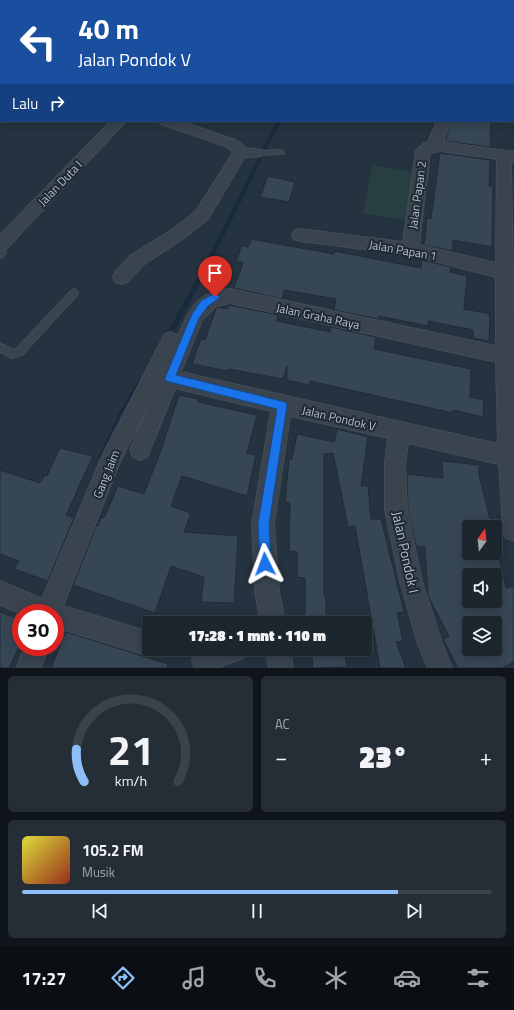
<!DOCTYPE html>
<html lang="id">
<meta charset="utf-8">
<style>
body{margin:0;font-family:"Titillium Web",sans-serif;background:#252e37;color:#f1f3f6;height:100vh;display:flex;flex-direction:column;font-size:15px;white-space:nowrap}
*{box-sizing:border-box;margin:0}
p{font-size:13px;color:#a0a5aa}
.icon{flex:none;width:22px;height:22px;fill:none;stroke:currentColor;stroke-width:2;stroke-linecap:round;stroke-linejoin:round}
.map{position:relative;height:668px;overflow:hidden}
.details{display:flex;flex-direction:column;gap:8px;padding:8px;background:#0f151a;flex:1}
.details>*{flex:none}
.banner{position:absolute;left:0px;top:0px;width:514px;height:122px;box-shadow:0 2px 10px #0003,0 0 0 1px #3a434b;background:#1a4fa0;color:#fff;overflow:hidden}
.needle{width:26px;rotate:15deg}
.fabs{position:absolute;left:462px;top:520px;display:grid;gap:8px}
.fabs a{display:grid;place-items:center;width:40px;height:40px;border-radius:4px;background:#1c262f;box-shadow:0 2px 10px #0003,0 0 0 1px #3a434b;font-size:20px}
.speed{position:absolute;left:12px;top:604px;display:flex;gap:8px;font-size:20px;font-weight:700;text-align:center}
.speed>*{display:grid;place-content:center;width:52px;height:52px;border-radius:50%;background:#1c262f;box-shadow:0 2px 10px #0003,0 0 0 1px #3a434b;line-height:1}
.speed .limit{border:6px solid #d22;background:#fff;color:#111}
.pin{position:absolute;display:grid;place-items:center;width:34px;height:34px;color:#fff;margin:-41px -17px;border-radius:50% 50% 50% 0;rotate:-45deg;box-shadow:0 0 4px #0007}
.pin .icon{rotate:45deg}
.me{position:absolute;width:44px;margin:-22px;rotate:357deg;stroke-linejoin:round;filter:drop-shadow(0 0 3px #0008)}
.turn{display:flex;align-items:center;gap:14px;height:84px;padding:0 12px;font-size:18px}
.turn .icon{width:52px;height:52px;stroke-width:2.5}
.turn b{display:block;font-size:28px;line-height:34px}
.then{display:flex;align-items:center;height:38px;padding:0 12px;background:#0003;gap:8px;font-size:15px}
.big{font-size:30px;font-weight:800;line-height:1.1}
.details .widget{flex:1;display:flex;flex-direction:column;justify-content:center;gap:6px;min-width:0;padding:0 14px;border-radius:6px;background:#252e37}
.details .dial{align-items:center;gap:0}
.dial svg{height:104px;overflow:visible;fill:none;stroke:#3a434b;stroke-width:7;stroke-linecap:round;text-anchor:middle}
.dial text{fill:#f1f3f6;stroke:none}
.song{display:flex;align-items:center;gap:12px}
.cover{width:48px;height:48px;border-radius:6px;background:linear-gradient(135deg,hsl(60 70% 55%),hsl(10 70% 35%))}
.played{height:4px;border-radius:2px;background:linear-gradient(90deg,#8cbef7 80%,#3a434b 80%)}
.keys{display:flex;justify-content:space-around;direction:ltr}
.heat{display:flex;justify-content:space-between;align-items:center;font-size:22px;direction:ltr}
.details .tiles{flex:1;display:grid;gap:8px;grid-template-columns:1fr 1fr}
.widget:last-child{grid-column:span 2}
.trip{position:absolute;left:142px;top:616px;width:230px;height:40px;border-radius:4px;background:#1c262f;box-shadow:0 2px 10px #0003,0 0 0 1px #3a434b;font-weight:800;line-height:40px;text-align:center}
.menu{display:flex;height:64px;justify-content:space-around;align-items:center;background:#0b0f13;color:#a0a5aa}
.menu .icon{width:28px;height:28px}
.menu .current{color:#8cbef7}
.menu b{font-size:18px;color:#f1f3f6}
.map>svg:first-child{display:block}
.green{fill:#273f40}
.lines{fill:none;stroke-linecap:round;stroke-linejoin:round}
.stream{fill:#182a3d;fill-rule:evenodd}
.building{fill:#374655;stroke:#202b36;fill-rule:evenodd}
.service-casing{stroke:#424d58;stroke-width:2}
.minor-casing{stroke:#424d58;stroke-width:2}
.tertiary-casing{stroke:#424d58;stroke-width:2}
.service{fill:#39444f;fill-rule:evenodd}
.minor{fill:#39444f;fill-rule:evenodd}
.tertiary{fill:#39444f;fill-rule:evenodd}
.route{fill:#1a73e8;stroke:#114b97}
.labels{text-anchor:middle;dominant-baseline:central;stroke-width:4;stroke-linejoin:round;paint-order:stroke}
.street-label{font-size:12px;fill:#b5bec9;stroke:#1e2934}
.near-street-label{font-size:14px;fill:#b5bec9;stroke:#1e2934}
</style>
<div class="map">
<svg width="514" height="668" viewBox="0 0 514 668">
<rect width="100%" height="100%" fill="#25323f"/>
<path class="green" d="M372,165L415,172L408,221L363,213Z"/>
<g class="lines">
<path class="stream" d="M346,0H350V1H346Z
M277,121H281C244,194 210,269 169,340L167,341L165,340L164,338L165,336C206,266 239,193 277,121Z
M142,377L144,378L145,380L123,417L104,459L102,460L100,459L99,457L119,413L140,378Z"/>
</g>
<path class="building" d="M452,121H491L490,147L445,141Z
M440,153L490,160L489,186L493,187L492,247L453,240L452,251L424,245L427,218L431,219Z
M268,176L295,182L289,202L260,197Z
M251,239L334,254V251L421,268L422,260L451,267L450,272L467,276L464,309L490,314L489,341L473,338V330L428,321V326L379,316V319L334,310L336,299L284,290L282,299L234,288L243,263L236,261L242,245L248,247Z
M229,305L278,315L277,321L330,332L331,327L376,337L374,349L471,369L470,397L484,400L483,417L453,410V413L310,381L309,385L287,380V366L283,379L229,369L228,371L192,364L201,339L205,340L216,309L217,307L227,309Z
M179,395L199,399L198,402L257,415L247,453L256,455L247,496L182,476L171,506L191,513L184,532L238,536L234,603L201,602L204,577L171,566L155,613L73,585L96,526H98L101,517L104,518L118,486L144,494L160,453Z
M337,429L368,437L361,486H368L371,519H381L404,612L397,613L403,641L396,642L406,668H380L355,526L348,527L333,453L324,454V596H326V623H305V578L297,577V552L289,551L290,503L285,502L289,459H292L297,434L334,442Z
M60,448L93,456L66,515L74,518L48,581L14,569L19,561L0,554V470L40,483L45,475L47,476Z
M442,461L479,465V475L492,527H469V553H495V541L506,588L514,586V662L502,668H458L443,639L449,636L428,596L425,547L416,546L408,510L407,474L443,478ZM469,575H495V601H469ZM469,623H495V649H469Z
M0,612L21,620V643L9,668H0Z
M66,632L168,664L167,668H51Z
M311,649H344L347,667L313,668Z"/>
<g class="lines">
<g class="service-casing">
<path id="service" d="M280,150L284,152L283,154L257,155L253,153L257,151Z
M0,250L5,251L6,253L3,257L0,258Z
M74,289L77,291L78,293L77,295L22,355L12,358L0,352V343L13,350L16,349L71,291Z"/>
</g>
<g class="minor-casing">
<path id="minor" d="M203,0H215L216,1H204Z
M252,0H264V1H252Z
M290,0H307L308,1H291Z
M494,0H506V1H494Z
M513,43H514V51H513Z
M0,67H1V75H0Z
M513,104H514V112H513Z
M111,121H126L6,249L0,251V235Z
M159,121H180L235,140L242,144L245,148L262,150L264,153L262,156L244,158L208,219L184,238L143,265L127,282L121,284L115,282L113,277L115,272L131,255L172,230L196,211L233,153L231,150L225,146L161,124Z
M437,121H451L443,142L514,152V162H511L514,341V541L506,538L503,530L499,464L408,443L405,464L407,510L422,581L442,643L452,668H428L418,644L400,581L385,510V464L388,438L290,416L274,524L279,591L285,623H261L255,591L252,524L271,411L175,388L147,457L140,460L133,457L130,450L152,397L119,464L63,606L149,632V649H159L158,653L149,656L55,627V613H21V614L0,605V581L42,599L104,452L165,334L171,332L178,336C190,308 197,292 230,289L496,346V277L410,255L300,241L294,239L292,235L294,231L300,229L403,242L416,151L423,144L428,142ZM440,151L497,159L496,263L419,245L430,153ZM230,303L496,362L498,444L181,372L202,320L216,306Z
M24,647H48L41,668H17Z
M203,649H246L243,658L217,668H195L192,661L195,652Z
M266,649H290L293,668H269Z"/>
</g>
<g class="tertiary-casing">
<path id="tertiary" d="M0,83H1L0,94Z"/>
</g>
<use href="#service" class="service"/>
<use href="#minor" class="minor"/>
<use href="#tertiary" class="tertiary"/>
</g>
<path class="route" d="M215,293L220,297L218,299L208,306L199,318L176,375L285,402L287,405L269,524L271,564L269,568L265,570L261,568L260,564L258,524L277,409L170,382L166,381L165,378L192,314L201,301Z"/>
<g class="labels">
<g class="street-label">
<text transform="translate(60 183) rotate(-46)">Jalan Duta I</text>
<text transform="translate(417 195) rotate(-82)">Jalan Papan 2</text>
<text transform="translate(403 250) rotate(10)">Jalan Papan 1</text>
<text transform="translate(318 316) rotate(12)">Jalan Graha Raya</text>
<text transform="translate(339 418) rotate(13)">Jalan Pondok V</text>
<text transform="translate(106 474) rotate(-68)">Gang Jaim</text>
</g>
<g class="near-street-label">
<text transform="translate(406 552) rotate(78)">Jalan Pondok I</text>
</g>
</g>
</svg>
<div class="fabs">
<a><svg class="needle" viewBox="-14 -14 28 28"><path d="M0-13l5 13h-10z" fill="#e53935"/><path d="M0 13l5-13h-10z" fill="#a0a5aa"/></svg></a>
<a><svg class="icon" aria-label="sound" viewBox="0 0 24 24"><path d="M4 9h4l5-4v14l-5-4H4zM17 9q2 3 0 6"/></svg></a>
<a><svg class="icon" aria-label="layers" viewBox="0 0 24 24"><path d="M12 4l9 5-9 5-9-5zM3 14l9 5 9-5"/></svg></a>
</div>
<div class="speed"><div class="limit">30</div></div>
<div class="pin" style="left:215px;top:297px;background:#d93025"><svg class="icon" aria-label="arrive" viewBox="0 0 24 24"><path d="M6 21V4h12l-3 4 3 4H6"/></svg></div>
<svg class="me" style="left:265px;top:564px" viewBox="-20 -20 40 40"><path d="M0-17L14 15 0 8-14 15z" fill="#1a73e8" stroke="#fff" stroke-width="4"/></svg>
<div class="trip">17:28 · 1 mnt · 110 m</div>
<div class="banner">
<div class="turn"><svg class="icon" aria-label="left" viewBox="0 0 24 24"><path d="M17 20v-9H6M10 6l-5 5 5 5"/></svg><div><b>40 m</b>Jalan Pondok V</div></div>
<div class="then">Lalu<svg class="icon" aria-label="right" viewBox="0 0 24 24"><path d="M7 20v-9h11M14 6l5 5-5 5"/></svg></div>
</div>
</div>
<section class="details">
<div class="tiles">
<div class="widget dial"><svg viewBox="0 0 100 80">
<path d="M14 69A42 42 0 1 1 86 69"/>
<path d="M14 69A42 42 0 0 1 8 44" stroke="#8cbef7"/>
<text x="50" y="56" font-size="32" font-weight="700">21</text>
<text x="50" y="72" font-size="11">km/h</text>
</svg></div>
<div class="widget"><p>AC</p>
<div class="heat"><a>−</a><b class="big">23°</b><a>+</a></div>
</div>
<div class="widget">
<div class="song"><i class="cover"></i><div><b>105.2 FM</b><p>Musik</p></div></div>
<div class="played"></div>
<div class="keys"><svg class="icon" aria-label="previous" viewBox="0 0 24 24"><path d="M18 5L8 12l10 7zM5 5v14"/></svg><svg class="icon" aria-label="pause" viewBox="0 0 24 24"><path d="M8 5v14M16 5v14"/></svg><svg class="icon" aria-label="next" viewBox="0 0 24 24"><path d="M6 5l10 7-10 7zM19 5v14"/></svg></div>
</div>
</div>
</section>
<nav class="menu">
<b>17:27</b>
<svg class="icon current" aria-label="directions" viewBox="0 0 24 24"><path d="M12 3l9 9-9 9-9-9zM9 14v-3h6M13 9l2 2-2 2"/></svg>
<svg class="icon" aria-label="music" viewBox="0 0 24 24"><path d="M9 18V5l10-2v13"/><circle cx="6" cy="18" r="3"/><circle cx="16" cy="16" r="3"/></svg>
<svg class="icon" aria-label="phone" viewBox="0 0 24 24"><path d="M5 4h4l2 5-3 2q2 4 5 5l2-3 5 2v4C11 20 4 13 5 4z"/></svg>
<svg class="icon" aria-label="climate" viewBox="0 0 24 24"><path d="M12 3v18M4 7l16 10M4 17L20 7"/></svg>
<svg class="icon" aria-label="car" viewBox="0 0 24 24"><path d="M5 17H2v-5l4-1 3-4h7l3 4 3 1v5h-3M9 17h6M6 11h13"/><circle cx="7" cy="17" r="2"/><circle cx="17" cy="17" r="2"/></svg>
<svg class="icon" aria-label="filters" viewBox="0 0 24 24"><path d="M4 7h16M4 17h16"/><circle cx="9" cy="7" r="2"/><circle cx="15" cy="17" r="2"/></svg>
</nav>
